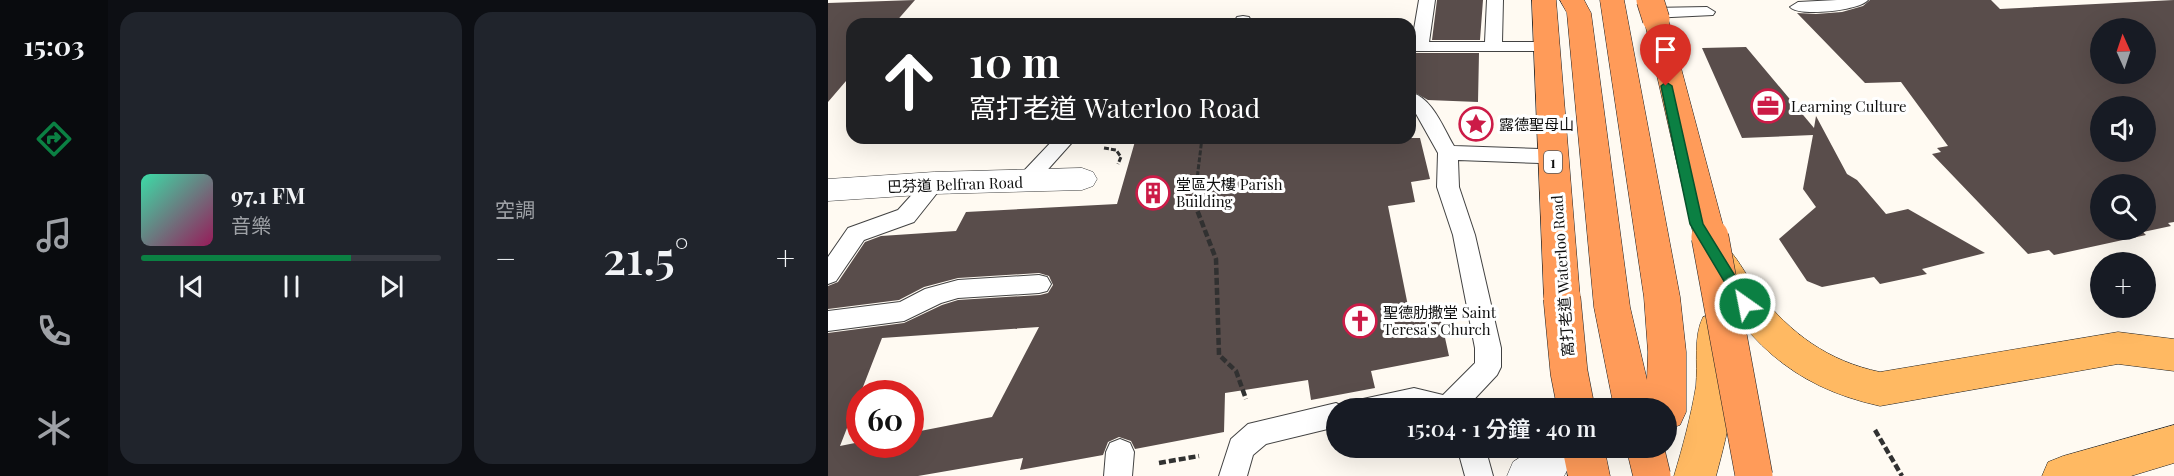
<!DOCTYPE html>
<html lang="zh-TW">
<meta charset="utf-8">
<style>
body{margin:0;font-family:"Playfair Display","Noto Sans TC",serif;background:#20242c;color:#f1f3f6;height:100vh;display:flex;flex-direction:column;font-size:22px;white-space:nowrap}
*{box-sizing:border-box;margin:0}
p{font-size:20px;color:#9ea1a6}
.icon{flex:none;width:33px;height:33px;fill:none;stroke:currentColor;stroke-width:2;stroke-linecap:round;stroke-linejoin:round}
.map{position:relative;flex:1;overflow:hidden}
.side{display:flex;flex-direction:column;gap:12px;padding:12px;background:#0d0f14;width:720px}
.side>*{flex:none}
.top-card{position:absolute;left:18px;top:18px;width:570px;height:126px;border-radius:18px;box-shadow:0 6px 24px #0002;background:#202124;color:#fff;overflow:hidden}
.needle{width:39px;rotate:357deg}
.fabs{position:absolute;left:1262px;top:18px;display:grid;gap:12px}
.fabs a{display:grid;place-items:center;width:66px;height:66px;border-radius:50%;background:#171b24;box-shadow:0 6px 24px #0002;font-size:30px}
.speed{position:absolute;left:18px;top:380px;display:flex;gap:12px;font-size:30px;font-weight:700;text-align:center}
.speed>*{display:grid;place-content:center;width:78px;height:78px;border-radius:50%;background:#171b24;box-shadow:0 6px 24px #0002;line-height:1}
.speed .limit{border:9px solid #d22;background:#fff;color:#111}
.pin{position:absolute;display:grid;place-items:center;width:51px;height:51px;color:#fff;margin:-62px -26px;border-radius:50% 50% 50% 0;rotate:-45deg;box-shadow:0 0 6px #0007}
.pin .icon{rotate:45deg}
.me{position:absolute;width:66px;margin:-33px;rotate:327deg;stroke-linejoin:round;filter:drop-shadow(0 0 4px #0008)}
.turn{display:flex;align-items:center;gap:21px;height:126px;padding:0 24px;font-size:27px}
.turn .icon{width:78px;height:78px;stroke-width:2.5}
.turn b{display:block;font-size:42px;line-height:51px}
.big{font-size:45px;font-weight:600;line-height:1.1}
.side .widget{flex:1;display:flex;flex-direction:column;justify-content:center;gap:9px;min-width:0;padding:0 21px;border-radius:18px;background:#20242c}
.song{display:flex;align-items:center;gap:18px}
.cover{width:72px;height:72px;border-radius:9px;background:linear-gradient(135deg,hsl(160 70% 55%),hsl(330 70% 35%))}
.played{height:6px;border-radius:3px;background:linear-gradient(90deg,#0b8043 70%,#363941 70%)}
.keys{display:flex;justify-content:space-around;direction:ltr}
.heat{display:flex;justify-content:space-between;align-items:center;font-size:33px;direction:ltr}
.side .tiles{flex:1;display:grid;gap:12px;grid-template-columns:repeat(2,1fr)}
.trip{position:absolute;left:498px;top:398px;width:351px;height:60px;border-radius:30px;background:#171b24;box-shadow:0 6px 24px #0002;font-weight:600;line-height:60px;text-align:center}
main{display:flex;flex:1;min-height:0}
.tab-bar{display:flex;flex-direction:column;width:108px;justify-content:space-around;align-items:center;background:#090b0e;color:#9ea1a6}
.tab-bar .icon{width:42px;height:42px}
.tab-bar .current{color:#0b8043}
.tab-bar b{font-size:27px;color:#f1f3f6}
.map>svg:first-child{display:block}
.building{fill:#594d4b;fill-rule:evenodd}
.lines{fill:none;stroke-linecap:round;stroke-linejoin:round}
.service-casing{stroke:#424242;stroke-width:2}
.minor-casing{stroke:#424242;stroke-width:1}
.primary-casing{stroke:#202020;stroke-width:1}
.trunk-casing{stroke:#202020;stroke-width:1}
.path-far1{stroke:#313131;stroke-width:3;stroke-dasharray:5 2;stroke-linecap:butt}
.path{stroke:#313131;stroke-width:4.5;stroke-dasharray:7 3;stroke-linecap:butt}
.service{fill:#fff;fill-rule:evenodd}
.minor{fill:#fff;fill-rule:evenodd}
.primary{fill:#ffb962;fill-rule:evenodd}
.trunk{fill:#ff9b59;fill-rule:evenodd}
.trunk-bridge-far1-casing{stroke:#202020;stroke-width:28;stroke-linecap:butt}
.trunk-bridge-casing{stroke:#202020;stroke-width:38;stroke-linecap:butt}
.trunk-bridge-far1{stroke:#ff9b59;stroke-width:27}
.trunk-bridge{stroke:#ff9b59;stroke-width:37}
.route{fill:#0b8043;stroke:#07532c;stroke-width:1.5}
.labels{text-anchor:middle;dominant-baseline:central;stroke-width:6;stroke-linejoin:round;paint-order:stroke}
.shield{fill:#fff;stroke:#575757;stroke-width:1.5}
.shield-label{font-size:14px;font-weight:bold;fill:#0f0f0f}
.poi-label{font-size:15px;fill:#0f0f0f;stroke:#fff;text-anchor:start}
.street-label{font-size:15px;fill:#0f0f0f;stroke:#fff}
</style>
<main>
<nav class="tab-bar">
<b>15:03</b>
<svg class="icon current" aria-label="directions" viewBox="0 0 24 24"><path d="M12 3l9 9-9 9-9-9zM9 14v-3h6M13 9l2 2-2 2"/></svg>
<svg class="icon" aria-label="music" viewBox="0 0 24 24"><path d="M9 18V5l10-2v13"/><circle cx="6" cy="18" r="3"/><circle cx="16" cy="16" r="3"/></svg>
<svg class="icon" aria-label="phone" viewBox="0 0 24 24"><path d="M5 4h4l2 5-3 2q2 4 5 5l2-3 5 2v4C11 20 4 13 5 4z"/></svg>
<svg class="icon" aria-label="climate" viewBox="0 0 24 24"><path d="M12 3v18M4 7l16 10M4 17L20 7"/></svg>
</nav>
<section class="side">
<div class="tiles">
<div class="widget">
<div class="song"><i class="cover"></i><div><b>97.1 FM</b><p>音樂</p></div></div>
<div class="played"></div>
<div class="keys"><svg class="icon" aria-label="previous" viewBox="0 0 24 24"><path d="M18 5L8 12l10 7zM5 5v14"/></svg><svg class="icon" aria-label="pause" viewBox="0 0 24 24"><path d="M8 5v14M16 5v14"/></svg><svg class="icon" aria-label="next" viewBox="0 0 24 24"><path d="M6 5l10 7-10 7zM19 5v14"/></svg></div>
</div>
<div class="widget"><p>空調</p>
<div class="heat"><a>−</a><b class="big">21.5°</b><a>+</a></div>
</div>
</div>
</section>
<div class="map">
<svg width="1346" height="476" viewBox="0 0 1346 476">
<rect width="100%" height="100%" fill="#fffaf2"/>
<path class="building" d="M87,0L66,24H24V74L0,102V3Z
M609,0H655L652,40H604Z
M1042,0H1163L1172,9L1346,0V222L1340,223L1343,226L1315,232L1318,235L1226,255L1221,250L1200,254L1104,154L1113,152L1109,148L1120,146L1073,82L1037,83L969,13L988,14L1014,12L1035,6ZM1272,28H1317V74H1272ZM1272,106H1317V152H1272ZM1272,184H1317V230H1272Z
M918,47L986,128L988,116L1019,174L1029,180L1058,214L1080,209L1157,253L1094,269L1099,274L1052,284L1046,277L994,287L979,281L951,239L988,207L975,189L985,135L914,138L874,48Z
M582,49L586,53H651L650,102L600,100L582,90Z
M308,138H592L602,179L583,182L587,202L560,206L583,321L612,315L621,356L543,371L547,388L483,400L480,380L397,393L396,432L307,449L303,441L291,437L280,442L275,455L192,470L195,458L90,476H0V333L76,323L114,305L130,300L212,295L220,293L225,285L221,276L211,273L130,278L96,287L71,300L0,309V286L10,282L37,242L53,236L128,231L138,212L289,204ZM211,327L164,417L82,433V444L32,442L12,446L54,338Z"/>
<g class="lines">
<g class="service-casing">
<path id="service" d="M591,0H607L601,42H657L659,0H675L674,42H713L716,46L713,50L707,51H586L583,47Z
M1009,0H1040C1031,11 970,17 962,7L970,2Z
M879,7L887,12L885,15L823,18L815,13L823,8Z
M415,16L421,17L423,21L421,24H405L409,17Z
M582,92C605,98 615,128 626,146L712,149L719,151L722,156L719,161L712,163L630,160L631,187L647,235L673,348V367L669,375L638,408H531L535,399L586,388L615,395L647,363V348L625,235L609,187L610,153L587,112L582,108Z
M227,138H248L205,186L198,188L191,186L188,181L191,176Z
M106,176L113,178L117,183L86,222L36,240L8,281L0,284V257L20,228L70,210L99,178Z
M211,275L219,277L223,284L219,291L211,293L130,298L113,303L76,321L0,331V311L72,302L97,289L130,280Z
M508,403L518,408H508V427L438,444L425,455L419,476H391L403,439L420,424Z
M292,439L302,443L306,452L304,476H276L278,452L282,443Z
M629,447H657L665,476H637Z"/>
</g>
<g class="minor-casing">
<path id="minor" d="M254,168L265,172L269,179L265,186L254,190L106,194L0,201V179L106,172Z
M708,447H752L736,476H679L685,462Z"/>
</g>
<g class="primary-casing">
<path id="primary" d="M888,245C892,246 898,247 901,250C911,260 921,280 930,292C963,334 1000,361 1052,372L1290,332L1346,339V371L1290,364L1052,406C961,386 915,338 871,258L876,249Z
M888,313L901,317C920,356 899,435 888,476H846C855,446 863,416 868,386C870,364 865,337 875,317Z
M1346,425V463L1303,476H1214L1220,462L1235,456Z"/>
</g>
<g class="trunk-casing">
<path id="trunk" d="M704,0H728L752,298L747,308L734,312L721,308L716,298Z
M732,0H756L763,13L802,307L819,380L820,352L816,297L772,0H796L852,297L858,352V412L852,425L838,430V408H786L766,307L739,13Z
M828,12L837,14L840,19L898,237L894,246L882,249L870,246L866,237L816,19L819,14Z
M734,447H776L782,476H740Z"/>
</g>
<path class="path-far1" d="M276,148L288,150L293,157L290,164
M366,204L374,138"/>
<path class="path" d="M366,202L388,259L391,355L408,371L418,399
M1047,430L1074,476
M331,463L371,456"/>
<use href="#service" class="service"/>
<use href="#minor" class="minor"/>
<use href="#primary" class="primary"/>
<use href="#trunk" class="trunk"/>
<g class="trunk-bridge-far1-casing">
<path id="trunk-bridge-far1" d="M822,0L828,19"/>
</g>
<g class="trunk-bridge-casing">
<path id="trunk-bridge" d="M882,237L926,476
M734,298L741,372L748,408
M817,447L824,476"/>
</g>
<use href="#trunk-bridge-far1" class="trunk-bridge-far1"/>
<use href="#trunk-bridge" class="trunk-bridge"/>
</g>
<path class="route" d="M838,82L844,86L875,224L922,300L924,304L922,308H912L862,224L833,86Z"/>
<defs>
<g id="office-ring" transform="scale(1.725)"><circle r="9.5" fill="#fff" stroke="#cc1b47" stroke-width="1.5"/><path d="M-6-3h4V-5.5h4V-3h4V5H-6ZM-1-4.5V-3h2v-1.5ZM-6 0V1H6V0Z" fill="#cc1b47"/></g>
<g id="sight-ring" transform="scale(1.725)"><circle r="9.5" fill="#fff" stroke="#cc1b47" stroke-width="1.5"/><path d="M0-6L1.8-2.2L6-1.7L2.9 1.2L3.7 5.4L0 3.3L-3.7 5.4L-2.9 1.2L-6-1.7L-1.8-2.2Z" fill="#cc1b47"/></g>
<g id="building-ring" transform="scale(1.725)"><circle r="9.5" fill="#fff" stroke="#cc1b47" stroke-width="1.5"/><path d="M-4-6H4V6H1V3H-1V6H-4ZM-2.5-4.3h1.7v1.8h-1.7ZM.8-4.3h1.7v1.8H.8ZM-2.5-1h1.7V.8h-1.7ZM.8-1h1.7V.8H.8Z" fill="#cc1b47"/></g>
<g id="church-ring" transform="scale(1.725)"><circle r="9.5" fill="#fff" stroke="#cc1b47" stroke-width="1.5"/><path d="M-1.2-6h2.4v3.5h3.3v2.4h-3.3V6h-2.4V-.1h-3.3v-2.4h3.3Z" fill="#cc1b47"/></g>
</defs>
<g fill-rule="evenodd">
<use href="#office-ring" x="940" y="106"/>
<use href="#sight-ring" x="648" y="124"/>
<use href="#building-ring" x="325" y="193"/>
<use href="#church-ring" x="532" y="321"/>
</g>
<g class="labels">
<rect class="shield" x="716" y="151" width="18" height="22" rx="4.5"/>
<g class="shield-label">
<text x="725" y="162">1</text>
</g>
<g class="poi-label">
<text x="963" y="106">Learning Culture</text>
<text x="671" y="124">露德聖母山</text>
<text x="348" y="184">堂區大樓 Parish<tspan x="348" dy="17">Building</tspan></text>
<text x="555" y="312">聖德肋撒堂 Saint<tspan x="555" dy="17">Teresa's Church</tspan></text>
</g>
<g class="street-label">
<text transform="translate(127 184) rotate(-2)">巴芬道 Belfran Road</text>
<text transform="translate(734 276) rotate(-94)">窩打老道 Waterloo Road</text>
</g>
</g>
</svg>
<div class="fabs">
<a><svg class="needle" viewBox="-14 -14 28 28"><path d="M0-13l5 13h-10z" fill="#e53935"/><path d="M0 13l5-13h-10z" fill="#9ea1a6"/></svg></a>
<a><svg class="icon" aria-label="sound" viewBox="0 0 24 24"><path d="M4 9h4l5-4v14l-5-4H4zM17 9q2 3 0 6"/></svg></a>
<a><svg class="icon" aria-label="search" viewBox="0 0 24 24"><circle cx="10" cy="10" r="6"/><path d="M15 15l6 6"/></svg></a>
<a>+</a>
</div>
<div class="speed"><div class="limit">60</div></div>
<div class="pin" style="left:838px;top:86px;background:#d93025"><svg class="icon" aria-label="arrive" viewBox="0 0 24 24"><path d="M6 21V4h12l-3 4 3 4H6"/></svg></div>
<svg class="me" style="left:917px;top:304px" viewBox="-20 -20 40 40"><circle r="17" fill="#0b8043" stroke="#fff" stroke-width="3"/><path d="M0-11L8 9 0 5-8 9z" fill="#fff"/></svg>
<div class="trip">15:04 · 1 分鐘 · 40 m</div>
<div class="top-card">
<div class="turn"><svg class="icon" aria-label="ahead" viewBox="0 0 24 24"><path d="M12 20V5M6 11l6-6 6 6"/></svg><div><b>10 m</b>窩打老道 Waterloo Road</div></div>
</div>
</div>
</main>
